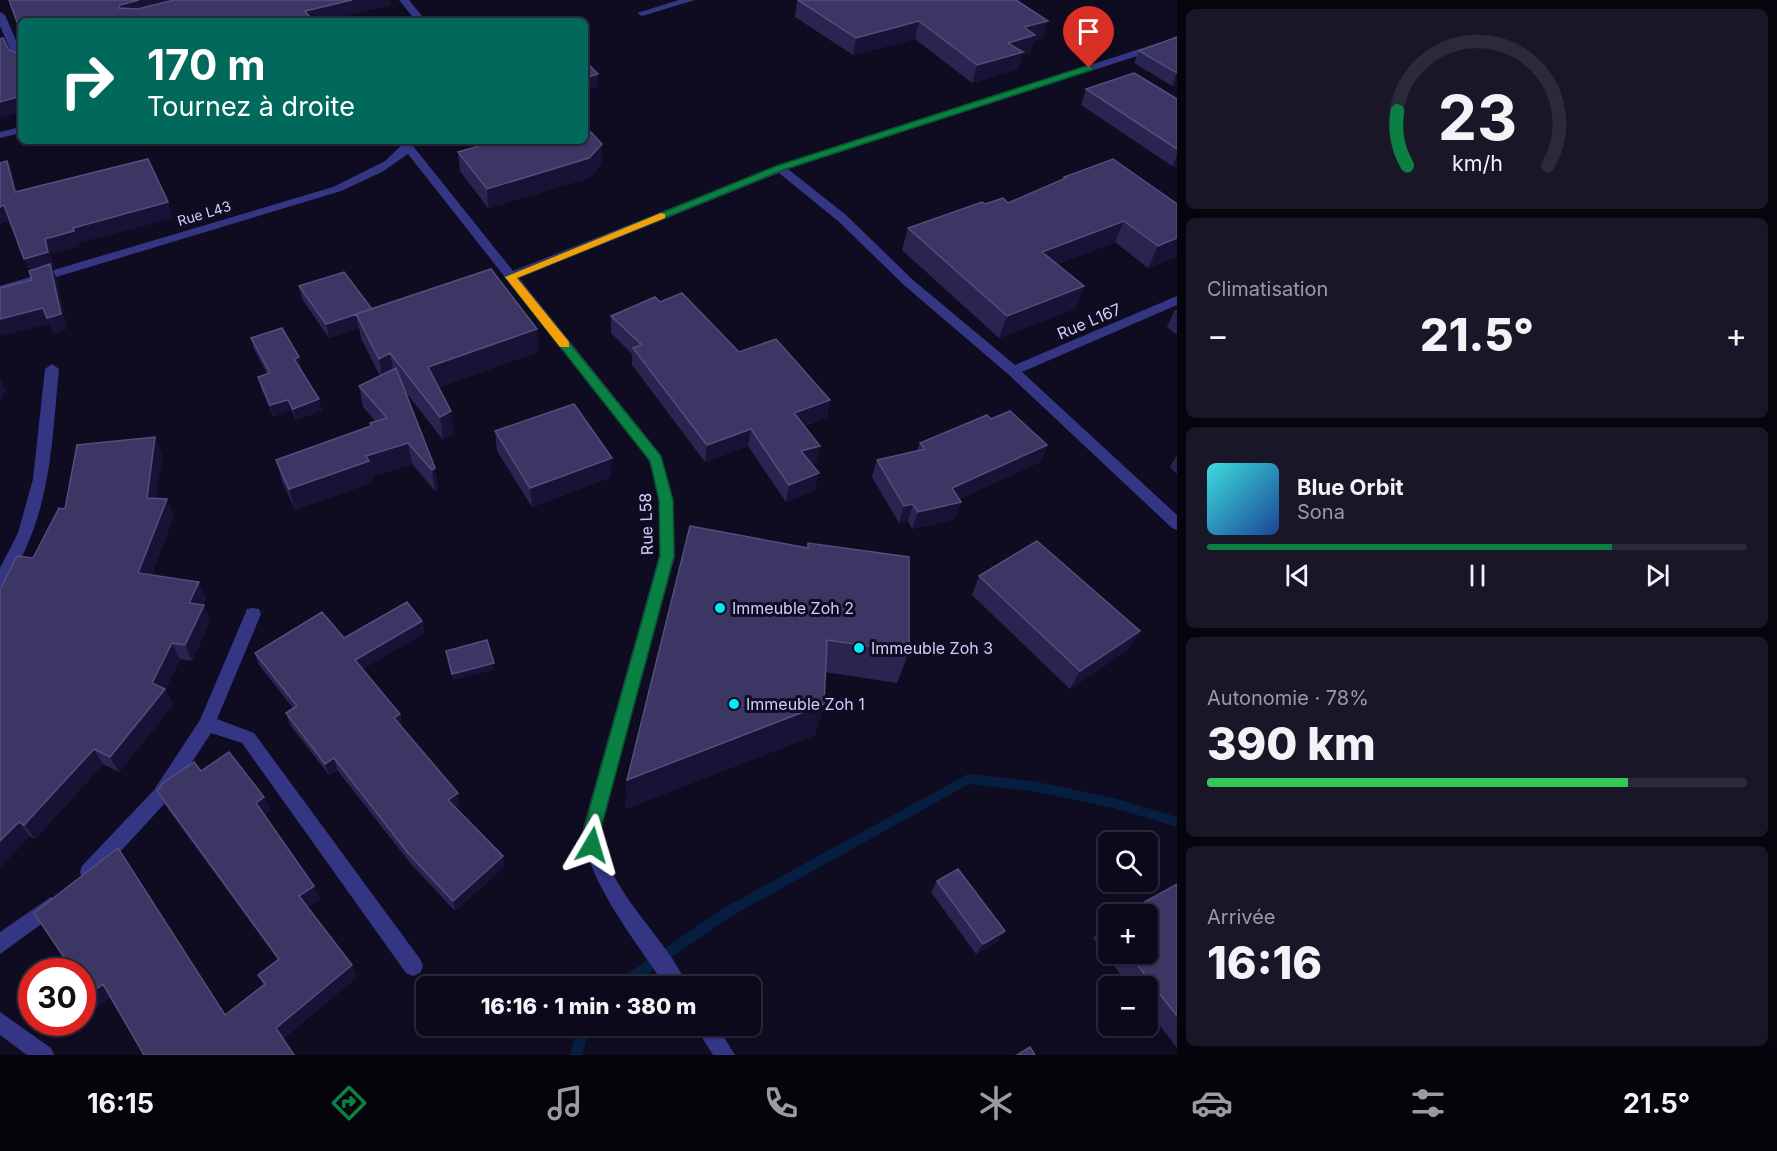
<!DOCTYPE html>
<html lang="fr">
<meta charset="utf-8">
<style>
body{margin:0;font-family:Inter,sans-serif;background:#191727;color:#f1f3f6;height:100vh;display:flex;flex-direction:column;font-size:22px;white-space:nowrap}
*{box-sizing:border-box;margin:0}
p{font-size:20px;color:#9a9aa2}
.icon{flex:none;width:33px;height:33px;fill:none;stroke:currentColor;stroke-width:2;stroke-linecap:round;stroke-linejoin:round}
.map{position:relative;flex:1;overflow:hidden}
.details{display:flex;flex-direction:column;gap:9px;padding:9px;background:#06050e;width:600px}
.details>*{flex:none}
.top-card{position:absolute;left:18px;top:18px;width:570px;height:126px;border-radius:9px;box-shadow:0 2px 4px #0004,0 0 0 2px #2b2a39;background:#00695c;color:#fff;overflow:hidden}
.buttons{position:absolute;left:1098px;top:832px;display:grid;gap:12px}
.buttons a{display:grid;place-items:center;width:60px;height:60px;border-radius:9px;background:#0b091a;box-shadow:0 2px 4px #0004,0 0 0 2px #2b2a39;font-size:30px}
.speed{position:absolute;left:18px;top:958px;display:flex;gap:12px;font-size:30px;font-weight:700;text-align:center}
.speed>*{display:grid;place-content:center;width:78px;height:78px;border-radius:50%;background:#0b091a;box-shadow:0 2px 4px #0004,0 0 0 2px #2b2a39;line-height:1}
.speed .limit{border:9px solid #d22;background:#fff;color:#111}
.pin{position:absolute;display:grid;place-items:center;width:51px;height:51px;color:#fff;margin:-62px -26px;border-radius:50% 50% 50% 0;rotate:-45deg;box-shadow:0 0 6px #0007}
.pin .icon{rotate:45deg}
.me{position:absolute;width:66px;margin:-33px;rotate:7deg;stroke-linejoin:round;filter:drop-shadow(0 0 4px #0008)}
.turn{display:flex;align-items:center;gap:21px;height:126px;padding:0 30px;font-size:27px}
.turn .icon{width:78px;height:78px;stroke-width:2.5}
.turn b{display:block;font-size:42px;line-height:51px}
.big{font-size:45px;font-weight:800;line-height:1.1}
.details .widget{flex:1;display:flex;flex-direction:column;justify-content:center;gap:9px;min-width:0;padding:0 21px;border-radius:9px;background:#191727}
.details .dial{align-items:center;gap:0}
.dial svg{height:156px;overflow:visible;fill:none;stroke:#2b2a39;stroke-width:7;stroke-linecap:round;text-anchor:middle}
.dial text{fill:#f1f3f6;stroke:none}
.song{display:flex;align-items:center;gap:18px}
.cover{width:72px;height:72px;border-radius:9px;background:linear-gradient(135deg,hsl(180 70% 55%),hsl(220 70% 35%))}
.played{height:6px;border-radius:3px;background:linear-gradient(90deg,#0b8043 75%,#2b2a39 75%)}
.keys{display:flex;justify-content:space-around;direction:ltr}
.heat{display:flex;justify-content:space-between;align-items:center;font-size:33px;direction:ltr}
.charge{height:9px;border-radius:4px;background:linear-gradient(90deg,#34c759 78%,#2b2a39 0)}
.trip{position:absolute;left:416px;top:976px;width:345px;height:60px;border-radius:9px;background:#0b091a;box-shadow:0 2px 4px #0004,0 0 0 2px #2b2a39;font-weight:800;line-height:60px;text-align:center}
.menu{display:flex;height:96px;justify-content:space-around;align-items:center;background:#04040a;color:#9a9aa2}
.menu .icon{width:42px;height:42px}
.menu .selected{color:#0b8043}
.menu b{font-size:27px;color:#f1f3f6}
main{display:flex;flex:1;min-height:0}
.map>svg:first-child{display:block}
.lines{fill:none;stroke-linecap:round;stroke-linejoin:round}
.stream{fill:#061f40;fill-rule:evenodd}
.minor{fill:#343684;fill-rule:evenodd}
.wall{fill:#2a2451}
.shaded-wall{fill:#181336}
.building{fill:#3c3664;stroke:#534e7c;stroke-width:1.5}
.route{fill:#0b8043;stroke:#07532c;stroke-width:1.5}
.slow{fill:#f59e0b}
.poi-dot{fill:#00edf8;stroke:#0f0c22;stroke-width:2}
.labels{text-anchor:middle;dominant-baseline:central;stroke-width:6;stroke-linejoin:round;paint-order:stroke}
.far-street-label{font-size:14px;fill:#d0cdff;stroke:#0f0c22}
.street-label{font-size:16px;fill:#d0cdff;stroke:#0f0c22}
.poi-label{font-size:16px;fill:#d0cdff;stroke:#0f0c22;text-anchor:start}
</style>
<main>
<div class="map">
<svg width="1177" height="1055" viewBox="0 0 1177 1055">
<rect width="100%" height="100%" fill="#0f0c22"/>
<g class="lines">
<path class="stream" d="M968,774L1032,781L1114,798L1177,817V827L1114,808L1032,791L969,784L730,917L628,987H612L614,983L722,909Z
M578,1026H590L582,1055H570Z"/>
<path class="minor" d="M399,0H409L426,21H416Z
M679,0H695L642,16L637,13Z
M0,12L5,15L21,52V66L16,63L0,26Z
M1177,37V43L788,169L846,215L913,280L1015,365L1177,296V305L1022,372L1177,515V530L1172,528L1008,374L905,286L838,221L779,173L519,278L661,455L673,500L675,556L601,828C601,888 666,934 688,987H666C639,945 583,877 583,828L659,556V500L649,460L408,154L382,172L341,191L0,294V286L333,187L385,161L406,141H416L413,146L513,271L776,166Z
M21,127V133L0,138V132Z
M52,364L59,369C51,451 51,514 6,585L0,587V568L18,533L33,479L45,369Z
M253,608L259,609L261,614L217,719L254,733L420,959L423,966L420,973L413,976L406,973L242,743L211,733L166,802L96,878L89,881L82,878L80,872L82,866L154,790L200,720L245,614L247,609Z
M51,897L58,900L60,906L58,912L0,954V932Z
M0,1012L51,1048L54,1055H27L0,1035Z
M695,1026H717L735,1055H713Z"/>
</g>
<path class="wall" d="M797,0L1043,38L1033,41L1030,53L1022,55L1018,69L972,83L915,39L853,55L795,17Z
M1177,37V84L1172,86L1134,63L1139,51Z
M1086,89L1177,99V166H1172L1081,105Z
M602,144V164L589,178L488,208L460,171L458,152Z
M1064,177L1177,204V256L1148,268L1115,242L1058,264L1084,286L1076,308L999,338L902,250L908,228L985,204L1008,203L1064,180Z
M299,286L372,309L537,329L538,352L439,387L454,434L443,440L405,391L435,468L438,489L435,491L412,464L372,476L373,482L295,510L282,481L276,460L370,426V423L375,421L363,407L359,386L380,376L361,338L359,328L329,338L302,299Z
M660,302L739,352L830,400L827,417L804,426L816,463L812,464L815,490L786,502L748,446L705,462L632,365V354L611,333V316Z
M1177,309V335L1167,327L1175,310Z
M251,338L299,357L301,368H300L322,410L296,420L291,410L273,416L261,388L258,377L267,374L254,349Z
M991,419L1047,445L1040,462L959,499L955,519L912,529L908,521L899,523L872,477L877,460L917,451L920,443Z
M495,431L611,477L532,507L497,451Z
M162,455L156,498L167,499L174,516L151,575L206,599L203,605L210,621L192,661L180,659L165,689L173,705L119,772L103,764L35,839L30,836L0,867V590L33,558L65,509Z
M1177,455V474L1170,467Z
M808,543L909,652L897,683L825,672L815,735L625,809L627,780L807,548Z
M979,576L1129,649L1070,689L972,595Z
M422,621L425,633L362,669L400,714L402,726L460,804L455,808L503,856L504,867L455,911L411,864L337,770L329,775L290,725L286,713L293,708L259,665L255,653L344,638Z
M201,771L264,797L270,811L264,815L320,899L308,907L357,977L283,1038L82,972L225,1015L264,985L258,975L278,960L165,805L157,791Z
M937,881L1005,931L998,941L976,954L931,892Z
M1177,884V1048L1148,1010V987H1130L1093,938L1106,923L1108,922V954H1148Z"/>
<path class="shaded-wall" d="M139,0H198L124,19L119,8L120,5Z
M352,0H390L391,5L326,21H307L305,11Z
M919,21L915,39L853,55L856,38Z
M1048,21L1043,38L1033,41L1030,53L1022,55L1018,69L972,83L977,65L1024,27Z
M1177,73V84L1172,86L1176,74Z
M598,74V87L585,91V78Z
M21,96V112L0,118V102Z
M84,141H99L86,145Z
M602,144V164L589,178L488,208L487,189Z
M1177,156V164L1176,165L1172,166Z
M7,161L13,176L21,207L15,192Z
M168,202L173,218L79,243L80,246L51,254L54,268H52L57,279L67,329L53,334L49,324L0,336V319L43,308L31,274L24,259L45,239L73,228Z
M4,205L10,220L0,224V207Z
M1124,221L1115,242L1035,273L1042,252Z
M1177,238V256L1148,268L1158,246Z
M1084,286L1076,308L999,338L1007,316Z
M356,315L359,328L329,338L326,324Z
M537,329L538,352L432,390L428,367Z
M390,353L394,376L383,382L379,359Z
M299,357L301,368L297,370L294,359Z
M0,379L6,390L0,402Z
M319,399L322,410L296,420L293,409Z
M288,400L291,410L273,416L270,405Z
M830,400L827,417L791,430L794,413Z
M451,411L454,434L443,440L440,417Z
M751,429L748,446L705,462L707,445Z
M155,437L162,455L154,515L147,498Z
M408,443L412,464L372,476L373,482L295,510L289,489L366,456Z
M1047,445L1040,462L946,505L952,488Z
M820,446L816,463L798,468L801,451Z
M612,458L611,477L532,507L530,488Z
M435,468L438,489L435,491L432,470Z
M819,473L815,490L786,502L789,485Z
M167,499L174,516L146,590L138,573Z
M961,502L955,519L912,529L918,512Z
M913,504L908,521L899,523L904,506Z
M199,582L206,599L196,619L189,603Z
M204,605L210,621L192,661L185,645Z
M422,621L425,633L358,672L355,660Z
M1140,631L1129,649L1070,689L1080,671Z
M172,643L180,659L164,690L165,689L173,705L119,772L110,757L152,683Z
M494,663V670L453,680L452,674Z
M824,704L815,735L625,809L627,780Z
M400,714L402,726L397,729L394,718Z
M94,749L103,764L35,839L24,825Z
M334,758L337,770L329,775L325,764Z
M458,793L460,804L450,811L448,800Z
M264,797L270,811L262,817L256,803Z
M19,822L30,836L0,867V841Z
M503,856L504,867L455,911L453,901Z
M314,886L320,899L305,909L299,896Z
M1005,931L998,941L976,954L983,944Z
M352,965L357,977L282,1038L276,1028Z
M103,984L113,995L82,1020V1000Z"/>
<path class="building" d="M9,0H139L120,5L119,8L138,9L174,0H352L305,11L313,21H21V33Z
M798,0H1016L1048,21L1024,27L1035,35L1008,43L1023,52L977,65L919,21L856,38Z
M21,33V96L0,102V39L3,38L9,50L17,53V34Z
M1177,37V73L1139,51Z
M585,61L598,74L585,78Z
M1134,73L1177,99V149L1086,89Z
M585,126L602,144L589,158L487,189L458,152L496,141H585Z
M148,159L168,202L73,228L74,231L45,239L48,252L24,259L4,205L0,207V163L7,161L15,192Z
M1113,159L1177,204V238L1158,246L1124,221L1042,252L1084,286L1007,316L908,228L982,202L985,204L1003,198L1008,203L1066,178L1064,177Z
M50,264L61,314L47,318L43,308L0,319V288L32,280L29,271Z
M491,269L537,329L428,367L451,411L440,417L390,353L379,359L356,314Z
M344,272L372,309L326,324L299,286Z
M682,293L739,352L776,339L830,400L794,413L820,446L801,451L819,473L789,485L751,429L707,445L633,348L642,345L611,316L655,297L660,302Z
M282,328L299,357L294,359L319,399L293,409L288,400L270,405L258,377L270,373L251,338Z
M396,368L435,468L432,470L408,443L366,456L369,461L289,489L276,460L371,426L370,423L387,418L359,386Z
M574,404L612,458L530,488L495,431Z
M1010,411L1047,445L952,488L961,502L918,512L913,504L904,506L877,460L925,449L920,443L987,415L991,419Z
M155,437L147,498L167,499L138,573L199,582L189,603L204,605L185,645L172,643L152,683L165,689L110,757L94,749L24,825L19,822L0,841V590L17,556L33,558L59,508L65,509L77,445Z
M690,526L808,548V543L909,557V652L827,640L824,704L627,780Z
M1037,541L1140,631L1080,671L979,576Z
M407,602L422,621L355,660L400,714L394,718L458,793L448,800L503,856L453,901L408,853L334,758L325,764L286,713L297,706L255,653L322,612L344,638Z
M487,640L494,663L452,674L446,651Z
M229,752L264,797L256,803L314,886L299,896L352,965L276,1028L294,1055H144L103,984L82,1000V972H51L66,960L34,913L118,848L225,1015L265,984L258,975L279,959L157,791L163,783L194,762L201,771Z
M958,869L1005,931L983,944L937,881Z
M1177,884V1016L1129,954H1148V915H1121Z
M1030,1047L1035,1055H1017Z"/>
<path class="route" d="M1089,65L1093,68L1092,70L783,170L517,278L661,456L673,500L674,556L601,828L598,850L592,853L586,850L584,845V828L660,556L659,500L650,461L505,277L776,166Z"/>
<path class="slow" d="M661,213L665,214V218L517,278L569,342V347H560L505,277Z"/>
<g class="poi-dot">
<circle cx="720" cy="608" r="6"/>
<circle cx="859" cy="648" r="6"/>
<circle cx="734" cy="704" r="6"/>
</g>
<g class="labels">
<g class="far-street-label">
<text transform="translate(204 213) rotate(-17)">Rue L43</text>
</g>
<g class="street-label">
<text transform="translate(1089 321) rotate(-23)">Rue L167</text>
<text transform="translate(646 524) rotate(-92)">Rue L58</text>
</g>
<g class="poi-label">
<text x="732" y="608">Immeuble Zoh 2</text>
<text x="871" y="648">Immeuble Zoh 3</text>
<text x="746" y="704">Immeuble Zoh 1</text>
</g>
</g>
</svg>
<div class="buttons">
<a><svg class="icon" aria-label="search" viewBox="0 0 24 24"><circle cx="10" cy="10" r="6"/><path d="M15 15l6 6"/></svg></a>
<a>+</a>
<a>−</a>
</div>
<div class="speed"><div class="limit">30</div></div>
<div class="pin" style="left:1089px;top:68px;background:#d93025"><svg class="icon" aria-label="arrive" viewBox="0 0 24 24"><path d="M6 21V4h12l-3 4 3 4H6"/></svg></div>
<svg class="me" style="left:592px;top:845px" viewBox="-20 -20 40 40"><path d="M0-17L14 15 0 8-14 15z" fill="#0b8043" stroke="#fff" stroke-width="4"/></svg>
<div class="trip">16:16 · 1 min · 380 m</div>
<div class="top-card">
<div class="turn"><svg class="icon" aria-label="right" viewBox="0 0 24 24"><path d="M7 20v-9h11M14 6l5 5-5 5"/></svg><div><b>170 m</b>Tournez à droite</div></div>
</div>
</div>
<section class="details">
<div class="widget dial"><svg viewBox="0 0 100 80">
<path d="M14 69A42 42 0 1 1 86 69"/>
<path d="M14 69A42 42 0 0 1 9 41" stroke="#0b8043"/>
<text x="50" y="56" font-size="32" font-weight="700">23</text>
<text x="50" y="72" font-size="11">km/h</text>
</svg></div>
<div class="widget"><p>Climatisation</p>
<div class="heat"><a>−</a><b class="big">21.5°</b><a>+</a></div>
</div>
<div class="widget">
<div class="song"><i class="cover"></i><div><b>Blue Orbit</b><p>Sona</p></div></div>
<div class="played"></div>
<div class="keys"><svg class="icon" aria-label="previous" viewBox="0 0 24 24"><path d="M18 5L8 12l10 7zM5 5v14"/></svg><svg class="icon" aria-label="pause" viewBox="0 0 24 24"><path d="M8 5v14M16 5v14"/></svg><svg class="icon" aria-label="next" viewBox="0 0 24 24"><path d="M6 5l10 7-10 7zM19 5v14"/></svg></div>
</div>
<div class="widget"><p>Autonomie · 78%</p><b class="big">390 km</b><div class="charge"></div></div>
<div class="widget"><p>Arrivée</p><b class="big">16:16</b></div>
</section>
</main>
<nav class="menu">
<b>16:15</b>
<svg class="icon selected" aria-label="directions" viewBox="0 0 24 24"><path d="M12 3l9 9-9 9-9-9zM9 14v-3h6M13 9l2 2-2 2"/></svg>
<svg class="icon" aria-label="music" viewBox="0 0 24 24"><path d="M9 18V5l10-2v13"/><circle cx="6" cy="18" r="3"/><circle cx="16" cy="16" r="3"/></svg>
<svg class="icon" aria-label="phone" viewBox="0 0 24 24"><path d="M5 4h4l2 5-3 2q2 4 5 5l2-3 5 2v4C11 20 4 13 5 4z"/></svg>
<svg class="icon" aria-label="climate" viewBox="0 0 24 24"><path d="M12 3v18M4 7l16 10M4 17L20 7"/></svg>
<svg class="icon" aria-label="car" viewBox="0 0 24 24"><path d="M5 17H2v-5l4-1 3-4h7l3 4 3 1v5h-3M9 17h6M6 11h13"/><circle cx="7" cy="17" r="2"/><circle cx="17" cy="17" r="2"/></svg>
<svg class="icon" aria-label="filters" viewBox="0 0 24 24"><path d="M4 7h16M4 17h16"/><circle cx="9" cy="7" r="2"/><circle cx="15" cy="17" r="2"/></svg>
<b>21.5°</b>
</nav>
